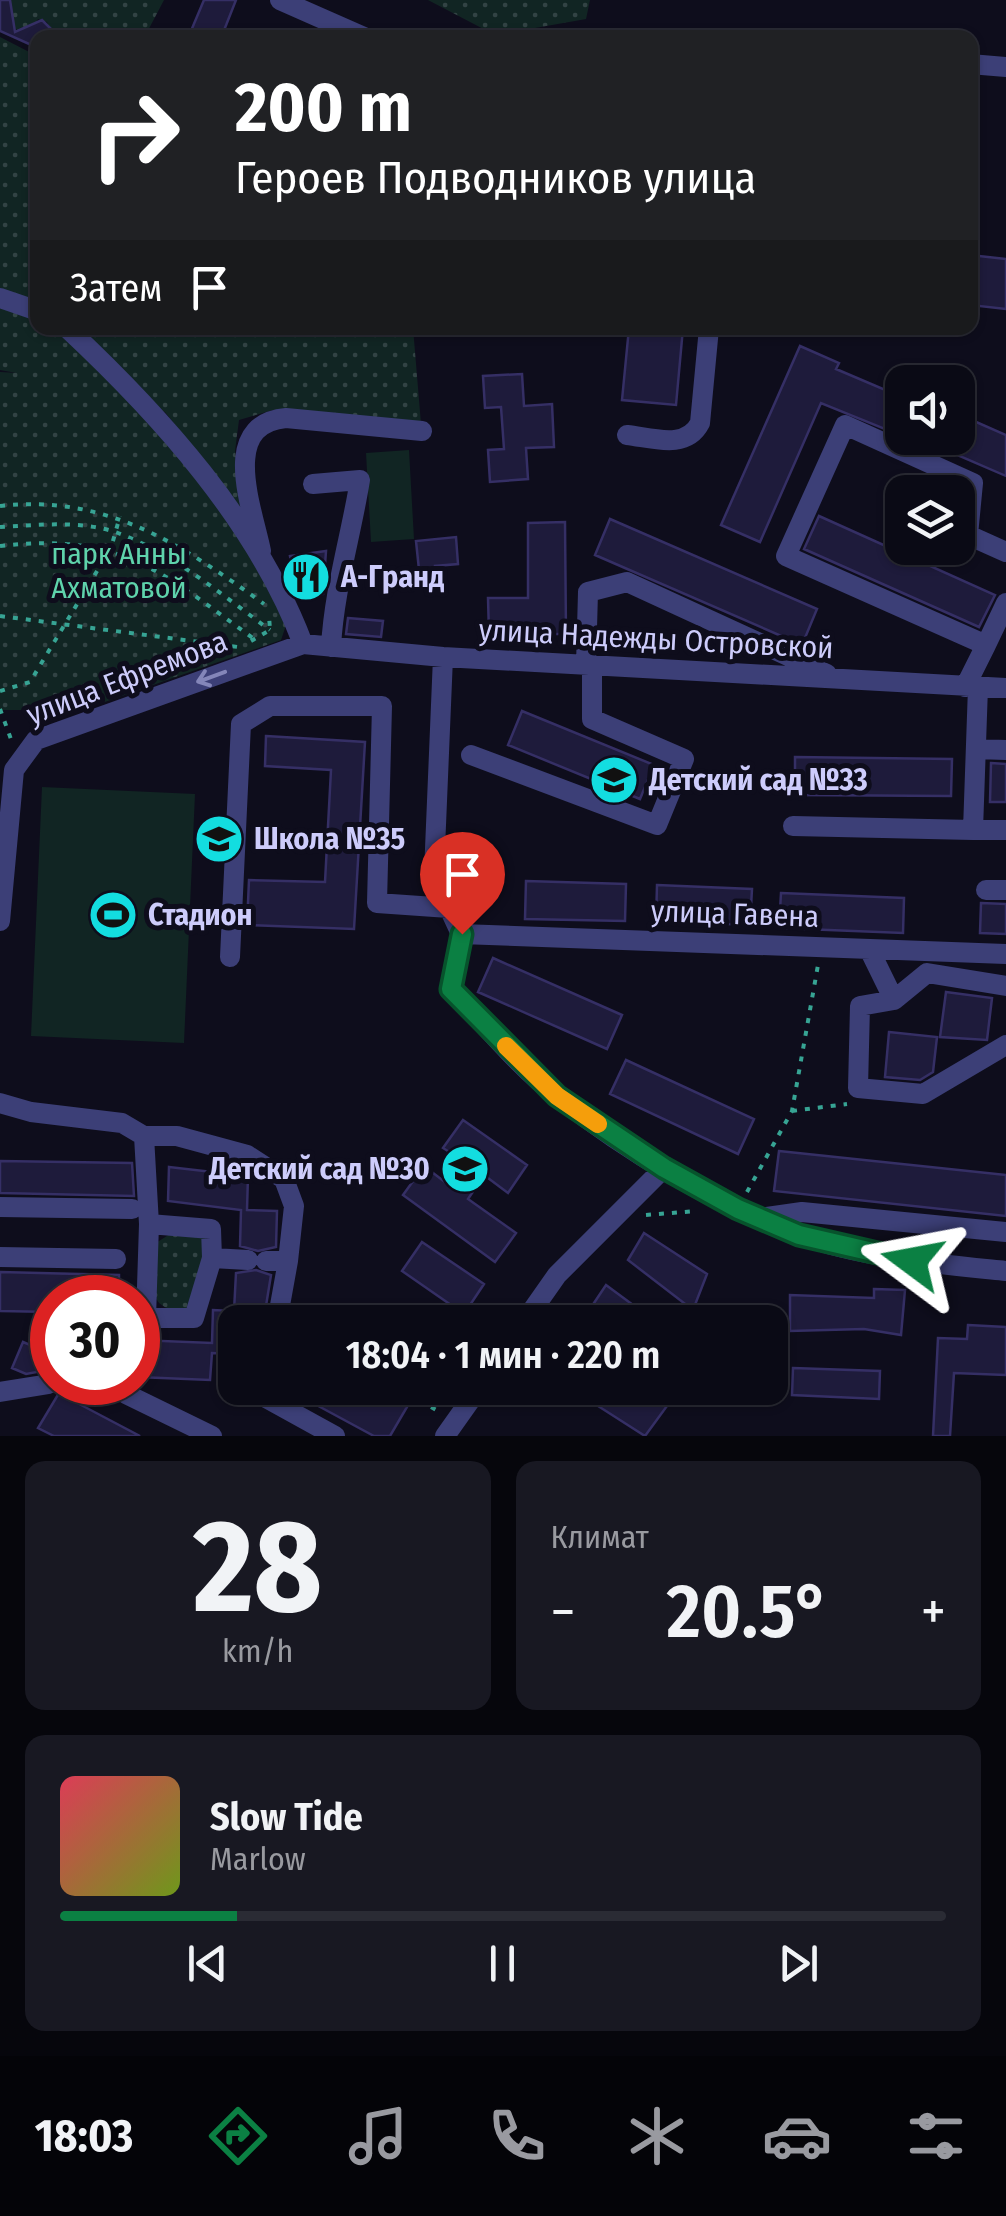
<!DOCTYPE html>
<html lang="ru">
<meta charset="utf-8">
<style>
body{margin:0;font-family:"Fira Sans Condensed",sans-serif;background:#181822;color:#f1f3f6;height:100vh;display:flex;flex-direction:column;font-size:38px;white-space:nowrap}
*{box-sizing:border-box;margin:0}
p{font-size:32px;color:#999aa0}
.icon{flex:none;width:55px;height:55px;fill:none;stroke:currentColor;stroke-width:2;stroke-linecap:round;stroke-linejoin:round}
.map{position:relative;height:1436px;overflow:hidden}
.details{display:flex;flex-direction:column;gap:25px;padding:25px;background:#06060c;flex:1}
.details>*{flex:none}
.top-card{position:absolute;left:30px;top:30px;width:948px;height:305px;border-radius:20px;box-shadow:0 2px 8px #0004,0 0 0 2px #2a2b34;background:#202124;color:#fff;overflow:hidden}
.fabs{position:absolute;left:885px;top:365px;display:grid;gap:20px}
.fabs a{display:grid;place-items:center;width:90px;height:90px;border-radius:20px;background:#0a0a15;box-shadow:0 2px 8px #0004,0 0 0 2px #2a2b34;font-size:50px}
.speed{position:absolute;left:30px;top:1275px;display:flex;gap:20px;font-size:50px;font-weight:700;text-align:center}
.speed>*{display:grid;place-content:center;width:130px;height:130px;border-radius:50%;background:#0a0a15;box-shadow:0 2px 8px #0004,0 0 0 2px #2a2b34;line-height:1}
.speed .limit{border:15px solid #d22;background:#fff;color:#111}
.pin{position:absolute;display:grid;place-items:center;width:85px;height:85px;color:#fff;margin:-102px -42px;border-radius:50% 50% 50% 0;rotate:-45deg;box-shadow:0 0 10px #0007}
.pin .icon{rotate:45deg}
.me{position:absolute;width:110px;margin:-55px;rotate:283deg;stroke-linejoin:round;filter:drop-shadow(0 0 8px #0008)}
.turn{display:flex;align-items:center;gap:35px;height:210px;padding:0 40px;font-size:45px}
.turn .icon{width:130px;height:130px;stroke-width:2.5}
.turn b{display:block;font-size:70px;line-height:85px}
.then{display:flex;align-items:center;height:95px;padding:0 40px;background:#0003;gap:20px;font-size:38px}
.big{font-size:75px;font-weight:600;line-height:1.1}
.details .card{flex:1;display:flex;flex-direction:column;justify-content:center;gap:15px;min-width:0;padding:0 35px;border-radius:20px;background:#181822}
.details .dial{align-items:center;gap:0}
.dial b{font-size:130px;line-height:1}
.song{display:flex;align-items:center;gap:30px}
.cover{width:120px;height:120px;border-radius:15px;background:linear-gradient(135deg,hsl(350 70% 55%),hsl(80 70% 35%))}
.played{height:10px;border-radius:5px;background:linear-gradient(90deg,#0b8043 20%,#2a2b34 20%)}
.keys{display:flex;justify-content:space-around;direction:ltr}
.heat{display:flex;justify-content:space-between;align-items:center;font-size:55px;direction:ltr}
.details .tiles{flex:1;display:grid;gap:25px;grid-template-columns:1fr 1fr}
.card:last-child{grid-column:span 2}
.trip{position:absolute;left:218px;top:1305px;width:570px;height:100px;border-radius:20px;background:#0a0a15;box-shadow:0 2px 8px #0004,0 0 0 2px #2a2b34;font-weight:600;line-height:100px;text-align:center}
.tab-bar{display:flex;height:160px;justify-content:space-around;align-items:center;background:#040408;color:#999aa0}
.tab-bar .icon{width:70px;height:70px}
.tab-bar .on{color:#0b8043}
.tab-bar b{font-size:45px;color:#f1f3f6}
.map>svg:first-child{display:block}
.green{fill:url(#green-dots)}
.pitch{fill:#112523}
.building{fill:#1e1b3b;stroke:#352f65;stroke-width:2.5}
.lines{fill:none;stroke-linecap:round;stroke-linejoin:round}
.path{stroke:#37a494;stroke-width:4;stroke-dasharray:5 8;stroke-linecap:butt}
.minor{stroke:#3c3f77;stroke-width:20}
.oneway{stroke:#8486b9}
.route-casing{stroke:#07532c;stroke-width:25}
.route{stroke:#0b8043;stroke-width:18}
.slow{stroke:#f59e0b;stroke-width:18}
.labels{text-anchor:middle;dominant-baseline:central;stroke-width:10;stroke-linejoin:round;paint-order:stroke}
.park-label{font-size:30px;fill:#5fd3ac;stroke:#0e0d1c}
.poi-label{font-size:30px;font-weight:bold;fill:#cdccfb;stroke:#0e0d1c;text-anchor:start}
.street-label{font-size:30px;fill:#cdccfb;stroke:#0e0d1c}
</style>
<div class="map">
<svg width="1006" height="1436" viewBox="0 0 1006 1436">
<defs>
<pattern id="green-dots" width="8" height="8" patternUnits="userSpaceOnUse" patternTransform="scale(2.5)"><rect width="8" height="8" fill="#112523"/><path d="M2 2h.1M6 6h.1" fill="none" stroke="#324344" stroke-width="1.8" stroke-linecap="round"/></pattern>
</defs>
<rect width="100%" height="100%" fill="#0e0d1c"/>
<path class="green" d="M0,0H164L144,38L53,37L47,22L38,19L27,35L5,23Z
M428,0H590L586,19L495,35Z
M0,37L37,56L38,328H413L421,424L273,410L239,420L235,451L247,517L165,412L143,406L207,487L288,619L281,640L82,710H0V372L17,373L0,370Z
M170,1234L206,1235L207,1252L191,1309C141,1316 154,1278 156,1243Z"/>
<path class="pitch" d="M409,450L414,539L371,542L366,453Z
M42,787L195,794L184,1043L31,1036Z"/>
<path class="building" d="M0,0H10L15,32L42,20L51,29L49,38H38V48L0,31Z
M204,0H236L221,38H188Z
M970,255L1006,259V309L970,305Z
M629,328H683L676,405L622,400Z
M800,346L839,363L836,369L902,397V436L821,403L760,542L721,525Z
M522,374L524,406L552,404L554,447L526,448L528,479L490,482L488,450L504,449L501,407L485,408L483,376Z
M958,414L1006,435V476L918,438H958Z
M819,516L995,595L979,627L804,549Z
M610,519L817,609L802,645L595,555Z
M565,522L566,634H489L488,598H528V523Z
M456,537L458,564L435,566L437,587L421,589L416,541Z
M326,551L323,594L298,598L290,556Z
M348,618L383,621L381,637L346,634Z
M522,711L654,765L640,799L508,745Z
M266,736L365,742L354,929L247,925L249,880L325,882L331,770L265,766Z
M795,757L952,759L951,796L795,795Z
M991,763L1006,764V802H990Z
M526,881L626,884L625,921L525,919Z
M657,885L752,889L750,925L656,921Z
M781,893L904,898L903,933L779,928Z
M981,903L1006,904V934L980,933Z
M493,958L622,1015L607,1049L478,992Z
M946,992L992,998L987,1040L940,1037Z
M889,1032L937,1037L933,1072L920,1080L885,1077Z
M626,1060L754,1119L738,1154L610,1094Z
M463,1120L527,1165L508,1193L484,1175L468,1199L516,1233L495,1262L403,1195L424,1166L454,1189L470,1165L443,1148Z
M779,1151L1006,1175V1216L774,1191Z
M0,1161L132,1163L134,1196L0,1193Z
M169,1167L248,1176L247,1210L277,1211L276,1247L258,1251L240,1246L241,1210L168,1201Z
M644,1233L707,1274L693,1310L628,1260Z
M422,1242L484,1284L464,1314L402,1271Z
M256,1270L271,1275L265,1312H250V1322H235V1354L212,1353L210,1380L138,1377V1340L212,1343L213,1310L234,1311L236,1273Z
M0,1272L119,1275V1298H52V1312L0,1311Z
M606,1285L656,1322H597L586,1315Z
M874,1289L905,1290L901,1335L864,1329L790,1331V1295L874,1298Z
M968,1325L1006,1327V1375L954,1373L950,1436H933L938,1338L967,1339Z
M23,1342L52,1354L48,1370L26,1374L12,1368Z
M793,1368L880,1371L879,1399L792,1395Z
M285,1388H370L407,1407L390,1436H374Z
M591,1388H638L654,1398L656,1395L667,1406L645,1436L584,1397Z
M59,1393L83,1406L140,1436H54L38,1428Z"/>
<g class="lines">
<path class="path" d="M0,506C107,494 182,545 264,604
M0,527C36,525 83,520 118,533C174,554 222,595 270,630
M0,546C121,532 162,572 254,639
M0,616L238,647
M251,641L270,630L269,616
M0,691L30,682L111,548L120,516
M0,709L12,742
M792,1111L847,1104
M747,1192L792,1111L818,965
M646,1215L696,1211
M77,1382L100,1394
M397,1388L440,1412"/>
<path class="minor" d="M280,0L366,38
M970,64L1006,67
M0,298L38,311
M67,328C161,416 257,522 303,644
M627,435C653,438 686,450 700,423L709,328
M313,484L360,480C351,536 334,590 331,647
M261,551C252,507 219,424 286,418L422,431
M986,645L1006,603
M443,657L434,873H451L449,908L461,934L451,989C485,1025 519,1067 558,1097C628,1152 713,1203 796,1234C862,1258 936,1264 1006,1271
M586,665L588,592L627,582L827,674
M965,687L986,645L786,556L845,425L973,483L968,535L1006,552
M976,749L1006,750
M471,755L657,825L684,759L592,719V666
M793,826L973,830L978,687
M973,830H1006
M986,890H1006
M0,921L14,770L36,740L303,644L443,657L1006,688
M461,934L1006,954
M869,949L894,1000
M230,957L241,724L270,706H382L377,903L449,908
M1006,986L927,973L894,1000L860,1006L858,1088L923,1094L1006,1045
M0,1103L31,1112L122,1123L144,1136H177L247,1155L284,1179L294,1206L288,1261H266
M144,1136L149,1224
M0,1207L132,1209
M760,1218L802,1212L1006,1232
M149,1224L211,1229L212,1258L194,1318H146Z
M0,1257L116,1259
M212,1258L248,1260
M277,1322L288,1261
M524,1322L557,1275L664,1168
M114,1382L126,1394L212,1436
M257,1388L255,1392L335,1436
M0,1392L49,1384
M445,1436L479,1388"/>
</g>
<defs><path id="oneway-shaft" d="M-6 0H5M1.5-3L5.5 0L1.5 3" fill="none" stroke-width="1.6" stroke-linecap="round" stroke-linejoin="round" transform="scale(2.5)"/></defs>
<use class="oneway" href="#oneway-shaft" transform="translate(211 677) rotate(160)"/>
<g class="lines">
<g class="route-casing">
<path id="route" d="M462,934L451,989L557,1096L664,1168L738,1209L799,1235L912,1261"/>
</g>
<use href="#route" class="route"/>
<path class="slow" d="M506,1046L557,1096L598,1124"/>
</g>
<defs>
<g id="restaurant-disc" transform="scale(2.5)"><circle r="9.5" fill="#13dde0" stroke="#0e0d1c"/><path d="M-5-6h1v4h1v-4h1v4h1v-4h1v5L-1.5 .5V6h-2V.5L-5-1ZM5-6V6H3V1.5H1.5Q1.5-4 5-6Z" fill="#111"/></g>
<g id="school-disc" transform="scale(2.5)"><circle r="9.5" fill="#13dde0" stroke="#0e0d1c"/><path d="M0-5L7-2L0 1L-7-2ZM-4 1L0 2.5L4 1V4Q0 6-4 4Z" fill="#111"/></g>
<g id="stadium-disc" transform="scale(2.5)"><circle r="9.5" fill="#13dde0" stroke="#0e0d1c"/><path d="M0-5a6.5 5 0 1 0 0 10a6.5 5 0 1 0 0-10ZM-3.5-1.8h7v3.6h-7Z" fill="#111"/></g>
</defs>
<g fill-rule="evenodd">
<use href="#restaurant-disc" x="306" y="577"/>
<use href="#school-disc" x="614" y="780"/>
<use href="#school-disc" x="219" y="839"/>
<use href="#stadium-disc" x="113" y="915"/>
<use href="#school-disc" x="465" y="1169"/>
</g>
<g class="labels">
<g class="park-label">
<text x="119" y="554">парк Анны<tspan x="119" dy="34">Ахматовой</tspan></text>
</g>
<g class="poi-label">
<text x="341" y="577">А-Гранд</text>
<text x="649" y="780">Детский сад №33</text>
<text x="254" y="839">Школа №35</text>
<text x="148" y="915">Стадион</text>
<text x="430" y="1169" text-anchor="end">Детский сад №30</text>
</g>
<g class="street-label">
<text transform="translate(656 639) rotate(3)">улица Надежды Островской</text>
<text transform="translate(127 678) rotate(-21)">улица Ефремова</text>
<text transform="translate(735 914) rotate(2)">улица Гавена</text>
</g>
</g>
</svg>
<div class="fabs">
<a><svg class="icon" aria-label="sound" viewBox="0 0 24 24"><path d="M4 9h4l5-4v14l-5-4H4zM17 9q2 3 0 6"/></svg></a>
<a><svg class="icon" aria-label="layers" viewBox="0 0 24 24"><path d="M12 4l9 5-9 5-9-5zM3 14l9 5 9-5"/></svg></a>
</div>
<div class="speed"><div class="limit">30</div></div>
<div class="pin" style="left:462px;top:934px;background:#d93025"><svg class="icon" aria-label="arrive" viewBox="0 0 24 24"><path d="M6 21V4h12l-3 4 3 4H6"/></svg></div>
<svg class="me" style="left:912px;top:1261px" viewBox="-20 -20 40 40"><path d="M0-17L14 15 0 8-14 15z" fill="#0b8043" stroke="#fff" stroke-width="4"/></svg>
<div class="trip">18:04 · 1 мин · 220 m</div>
<div class="top-card">
<div class="turn"><svg class="icon" aria-label="right" viewBox="0 0 24 24"><path d="M7 20v-9h11M14 6l5 5-5 5"/></svg><div><b>200 m</b>Героев Подводников улица</div></div>
<div class="then">Затем<svg class="icon" aria-label="arrive" viewBox="0 0 24 24"><path d="M6 21V4h12l-3 4 3 4H6"/></svg></div>
</div>
</div>
<section class="details">
<div class="tiles">
<div class="card dial"><b>28</b><p>km/h</p></div>
<div class="card"><p>Климат</p>
<div class="heat"><a>−</a><b class="big">20.5°</b><a>+</a></div>
</div>
<div class="card">
<div class="song"><i class="cover"></i><div><b>Slow Tide</b><p>Marlow</p></div></div>
<div class="played"></div>
<div class="keys"><svg class="icon" aria-label="previous" viewBox="0 0 24 24"><path d="M18 5L8 12l10 7zM5 5v14"/></svg><svg class="icon" aria-label="pause" viewBox="0 0 24 24"><path d="M8 5v14M16 5v14"/></svg><svg class="icon" aria-label="next" viewBox="0 0 24 24"><path d="M6 5l10 7-10 7zM19 5v14"/></svg></div>
</div>
</div>
</section>
<nav class="tab-bar">
<b>18:03</b>
<svg class="icon on" aria-label="directions" viewBox="0 0 24 24"><path d="M12 3l9 9-9 9-9-9zM9 14v-3h6M13 9l2 2-2 2"/></svg>
<svg class="icon" aria-label="music" viewBox="0 0 24 24"><path d="M9 18V5l10-2v13"/><circle cx="6" cy="18" r="3"/><circle cx="16" cy="16" r="3"/></svg>
<svg class="icon" aria-label="phone" viewBox="0 0 24 24"><path d="M5 4h4l2 5-3 2q2 4 5 5l2-3 5 2v4C11 20 4 13 5 4z"/></svg>
<svg class="icon" aria-label="climate" viewBox="0 0 24 24"><path d="M12 3v18M4 7l16 10M4 17L20 7"/></svg>
<svg class="icon" aria-label="car" viewBox="0 0 24 24"><path d="M5 17H2v-5l4-1 3-4h7l3 4 3 1v5h-3M9 17h6M6 11h13"/><circle cx="7" cy="17" r="2"/><circle cx="17" cy="17" r="2"/></svg>
<svg class="icon" aria-label="filters" viewBox="0 0 24 24"><path d="M4 7h16M4 17h16"/><circle cx="9" cy="7" r="2"/><circle cx="15" cy="17" r="2"/></svg>
</nav>
